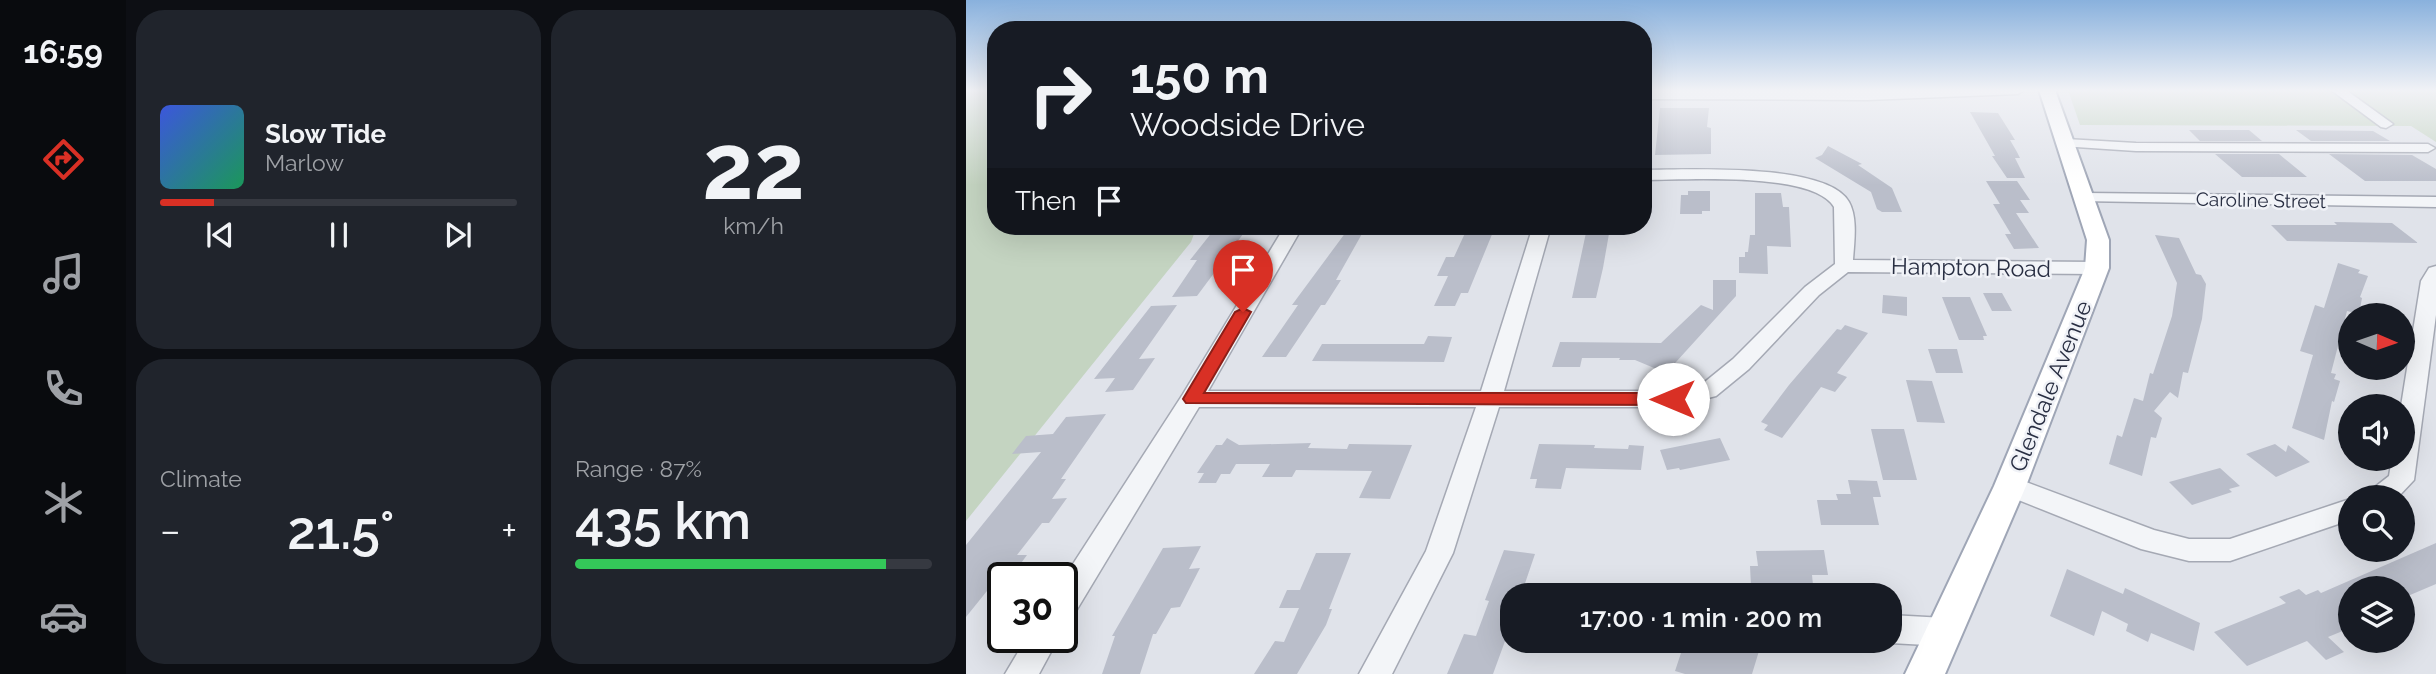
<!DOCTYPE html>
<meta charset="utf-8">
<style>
body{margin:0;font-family:Raleway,sans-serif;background:#20242c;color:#f1f3f6;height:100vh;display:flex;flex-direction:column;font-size:26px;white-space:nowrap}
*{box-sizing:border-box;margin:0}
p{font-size:23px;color:#9ea1a6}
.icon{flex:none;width:38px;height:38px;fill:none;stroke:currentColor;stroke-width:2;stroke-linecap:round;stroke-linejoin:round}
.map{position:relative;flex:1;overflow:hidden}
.details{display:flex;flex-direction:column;gap:10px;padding:10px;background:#0d0f14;width:840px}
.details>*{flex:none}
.top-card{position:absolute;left:21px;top:21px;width:665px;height:214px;border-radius:28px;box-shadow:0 7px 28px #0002;background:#171b24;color:#f1f3f6;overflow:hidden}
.needle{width:46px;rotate:92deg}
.controls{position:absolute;left:1372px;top:303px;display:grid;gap:14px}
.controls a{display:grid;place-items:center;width:77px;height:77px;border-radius:50%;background:#171b24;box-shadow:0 7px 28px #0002;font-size:35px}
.speed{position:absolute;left:21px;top:562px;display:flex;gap:14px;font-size:35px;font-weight:700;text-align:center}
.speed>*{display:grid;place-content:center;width:91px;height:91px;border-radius:50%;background:#171b24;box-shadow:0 7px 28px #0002;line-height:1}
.speed .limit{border:4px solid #111;border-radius:10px;background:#fff;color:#111}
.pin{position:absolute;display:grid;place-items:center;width:60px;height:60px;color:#fff;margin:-72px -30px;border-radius:50% 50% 50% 0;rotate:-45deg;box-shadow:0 0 7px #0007}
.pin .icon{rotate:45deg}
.me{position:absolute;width:77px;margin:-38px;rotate:270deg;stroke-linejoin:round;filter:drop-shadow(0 0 5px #0008)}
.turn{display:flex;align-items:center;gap:24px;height:147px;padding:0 28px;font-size:32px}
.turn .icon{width:91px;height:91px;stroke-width:2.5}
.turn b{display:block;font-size:49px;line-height:60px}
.then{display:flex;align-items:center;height:66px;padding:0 28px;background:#0003;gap:14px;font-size:26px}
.big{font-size:52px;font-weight:600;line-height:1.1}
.details .tile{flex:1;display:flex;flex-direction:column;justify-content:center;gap:10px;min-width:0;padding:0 24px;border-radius:28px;background:#20242c}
.details .dial{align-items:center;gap:0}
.dial b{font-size:91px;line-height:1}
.song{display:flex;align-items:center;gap:21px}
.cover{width:84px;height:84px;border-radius:10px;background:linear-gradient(135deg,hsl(230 70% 55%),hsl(150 70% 35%))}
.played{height:7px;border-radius:4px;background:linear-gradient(90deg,#d93025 15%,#363941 15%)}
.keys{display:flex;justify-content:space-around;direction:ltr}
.heat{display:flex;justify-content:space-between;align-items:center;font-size:38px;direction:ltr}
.charge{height:10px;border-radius:5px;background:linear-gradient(90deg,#34c759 87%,#363941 0)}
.details .tiles{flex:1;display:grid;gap:10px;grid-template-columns:repeat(2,1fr)}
.trip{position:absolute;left:534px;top:583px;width:402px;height:70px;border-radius:28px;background:#171b24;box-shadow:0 7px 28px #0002;font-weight:600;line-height:70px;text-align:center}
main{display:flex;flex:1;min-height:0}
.dock{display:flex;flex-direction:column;width:126px;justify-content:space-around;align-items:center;background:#090b0e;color:#9ea1a6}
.dock .icon{width:49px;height:49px}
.dock .current{color:#d93025}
.dock b{font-size:32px;color:#f1f3f6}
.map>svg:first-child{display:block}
.green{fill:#c4d4c1}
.building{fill:#babeca}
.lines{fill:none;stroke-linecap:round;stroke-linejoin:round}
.minor-casing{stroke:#a5a9b4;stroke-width:3}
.major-casing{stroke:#9fa6b6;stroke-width:4}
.minor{fill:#f3f5f8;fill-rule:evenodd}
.major{fill:#fff;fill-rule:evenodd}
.route{fill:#d93025;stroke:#8d1f18;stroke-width:2}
.labels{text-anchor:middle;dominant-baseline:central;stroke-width:5;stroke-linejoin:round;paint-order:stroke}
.far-street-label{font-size:19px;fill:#282e42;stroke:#f0f2f7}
.street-label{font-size:23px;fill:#282e42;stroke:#f0f2f7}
</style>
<main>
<nav class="dock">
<b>16:59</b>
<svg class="icon current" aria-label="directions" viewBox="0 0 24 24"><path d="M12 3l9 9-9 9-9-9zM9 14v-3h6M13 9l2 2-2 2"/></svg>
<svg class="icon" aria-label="music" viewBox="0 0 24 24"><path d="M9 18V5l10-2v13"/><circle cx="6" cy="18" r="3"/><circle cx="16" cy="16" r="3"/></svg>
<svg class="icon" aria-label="phone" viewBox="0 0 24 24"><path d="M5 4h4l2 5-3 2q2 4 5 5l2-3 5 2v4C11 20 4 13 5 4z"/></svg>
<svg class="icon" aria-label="climate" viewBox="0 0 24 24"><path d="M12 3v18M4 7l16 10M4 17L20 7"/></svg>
<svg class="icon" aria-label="car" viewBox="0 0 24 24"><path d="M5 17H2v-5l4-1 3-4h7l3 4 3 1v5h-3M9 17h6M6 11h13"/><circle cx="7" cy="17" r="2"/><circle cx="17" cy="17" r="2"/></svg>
</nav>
<section class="details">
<div class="tiles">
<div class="tile">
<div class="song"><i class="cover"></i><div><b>Slow Tide</b><p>Marlow</p></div></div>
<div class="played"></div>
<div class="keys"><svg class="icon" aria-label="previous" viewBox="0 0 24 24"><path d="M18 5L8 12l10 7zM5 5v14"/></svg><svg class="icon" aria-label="pause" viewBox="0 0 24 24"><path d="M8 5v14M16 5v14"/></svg><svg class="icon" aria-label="next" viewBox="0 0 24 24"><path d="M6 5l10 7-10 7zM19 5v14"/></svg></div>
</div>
<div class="tile dial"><b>22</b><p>km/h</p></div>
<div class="tile"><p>Climate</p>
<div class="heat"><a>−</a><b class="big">21.5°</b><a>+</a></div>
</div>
<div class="tile"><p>Range · 87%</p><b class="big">435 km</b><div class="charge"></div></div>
</div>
</section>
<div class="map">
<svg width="1470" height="674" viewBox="0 0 1470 674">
<rect width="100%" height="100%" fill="#e0e3ea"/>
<path class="green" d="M0,90H30V226H231L225,242L0,521Z
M1102,90H1470V142L1445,126L1114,125Z"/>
<path class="building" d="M694,108H743L741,127L745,128V154L689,155Z
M1004,112L1032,113L1049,140H1044L1051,152L1054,158H1049L1059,178H1041L1026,156H1029Z
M1223,130H1283L1296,141H1234Z
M1330,130L1407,131L1424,141H1345Z
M862,146L896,164L892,165L926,188L936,212H916L911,209L905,192L849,158L856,155Z
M1249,154H1313L1341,177H1276Z
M1363,154L1446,155L1470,169V181H1399Z
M1020,181H1051L1064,200H1054L1063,213H1050L1073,248L1048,249L1039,234H1045L1027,204H1034Z
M722,191H744V211H736V214H714L715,195H722Z
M789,193H815L817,207H823L825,247L801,246L802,274L773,273V257H779V252H782L784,235H789Z
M1368,222L1426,223L1452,243L1321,241L1305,225H1371Z
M251,226H283L231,296L206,297L231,260H224Z
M621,228H644L637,268L630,298H606Z
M500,231L527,232L502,293H495L489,306H468L482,276H471L480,257H488Z
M380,232H397L370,280H375L359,305H355L320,357H296L332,305H326Z
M1189,235L1213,238L1230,274L1235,275L1240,284L1236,319L1222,373L1217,372L1212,398L1204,392L1188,411L1196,418L1190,438L1185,437L1176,476L1143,464L1151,435L1156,437L1168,398L1177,401L1184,373L1187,374L1206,316L1211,283Z
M1372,263L1394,270L1392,273L1402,276L1394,297L1396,298L1393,314L1381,311L1365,373L1370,374L1368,379L1374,381L1368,402L1366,401L1358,440L1326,428L1347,355L1334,351L1349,305L1358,308Z
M747,280H770V296L700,373L669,360H653L654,358H616L614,367H586L594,342L695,343L735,305L747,310Z
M1017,293H1036L1046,311H1026Z
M917,295L941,297V316L916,313Z
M976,297H1004L1021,336H1017L1018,340H993Z
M211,305L173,359L189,358L167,390L139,392L149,378L128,379L185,306Z
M879,325L902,333L871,373L881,377L869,392L855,387L816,438L798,430L802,425L795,422L823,385L871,329L875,330Z
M462,336L486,337L478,362L346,361L356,344H458Z
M962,349H991L997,373H970Z
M940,380L966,381L979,423L951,422Z
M140,414L95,479H100L86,499L101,498L83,523H76L51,555H61L44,578L29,581L0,617V545L75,452L46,454L60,436L87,434L100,417Z
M905,429H938L951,480H917Z
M261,438L273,445L345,443L342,448L381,449L383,444L446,445L424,499L393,498L406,471L330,470L326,477H296L304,464H270L264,474H255L250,483H232L238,473H231L250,445H256Z
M754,438L764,460L714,470L713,468L701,470L694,450Z
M573,444L629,445L628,448L662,449L663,445L678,446L675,470L600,468L595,489L569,488L571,479H564Z
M1309,444L1320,452L1322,445L1344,462L1310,477L1280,454Z
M1254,468L1274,486L1263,489L1266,492L1226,505L1203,482Z
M882,480L911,481L915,497H907L913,525H855L851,500H872L870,494H885Z
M1470,543V584L1437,598V588H1384V628L1362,637L1378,652L1360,660L1341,641L1281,666L1248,632L1320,603L1313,597L1333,589L1340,595L1352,590L1355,593Z
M235,546L223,569L234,568L214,607L205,608L190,634H187L174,674H136L149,636H146L197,548Z
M538,550L569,554L555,595H546V622L527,674H481L498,634L510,636L523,601L519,600Z
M858,550L862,575H846L848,595H793V586H785L784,566H792L790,551Z
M350,553H385L363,609H366L360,625L331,674H288L309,641L318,642L333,608H313L321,590H334Z
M1101,569L1157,594L1159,588L1234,623L1228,651L1185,633L1182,642L1160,631L1162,624L1136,611L1128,636L1084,616Z
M725,640L761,649L762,643L793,651L786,674H719L709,671L717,647L722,648Z"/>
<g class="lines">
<g class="minor-casing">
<path id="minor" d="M946,90H1058L1052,94L901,100L677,99V91Z
M1365,90H1380L1427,124L1420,128L1415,127Z
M1100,139L1170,143L1462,144L1469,148L1462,152L1170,151L1095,146L1093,143Z
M677,170C719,170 861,162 883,202C892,218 888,243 887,260L1131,262L1140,268L1131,274L882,272L853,295L783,369L750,396L707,407H533L487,553L426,674H393L460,551L510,407H233L107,616L96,620V581L217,394L319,226H337L242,391H515L567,226H585L538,391H707L735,385L767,359L839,287L869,264L868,207C847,171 718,180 677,180Z
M1120,193L1470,197V207L1114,201L1112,198Z
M1470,266V315L1448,480L1432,497H1401L1405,490L1423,476L1426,458H1437V406H1435L1455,281L1463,268Z
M1044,476L1188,530L1223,539H1264L1384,499V520L1264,561H1223L1175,549L1035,493L1031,486L1035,479Z
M924,615L979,618L990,622L994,632L990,642L979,646L924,643L918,640H924Z
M61,637H93L73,674H39Z"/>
</g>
<g class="major-casing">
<path id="major" d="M1073,90H1089L1143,240V268L1060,486L979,674H939L1028,486L1119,268L1121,240Z"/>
</g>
<use href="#minor" class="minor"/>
<use href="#major" class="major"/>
</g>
<linearGradient id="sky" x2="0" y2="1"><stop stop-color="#89b1dd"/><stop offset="0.49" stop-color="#f1f2f6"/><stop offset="1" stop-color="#f1f2f6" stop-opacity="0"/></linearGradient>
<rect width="1470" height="185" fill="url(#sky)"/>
<path class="route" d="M277,308L285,312L238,393H707L716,399L707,405L220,403L217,399L269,312Z"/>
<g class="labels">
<g class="far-street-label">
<text transform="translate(1295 200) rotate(1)">Caroline Street</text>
</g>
<g class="street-label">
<text transform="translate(1005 267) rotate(1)">Hampton Road</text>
<text transform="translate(1084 386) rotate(-68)">Glendale Avenue</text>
</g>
</g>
</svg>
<div class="controls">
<a><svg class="needle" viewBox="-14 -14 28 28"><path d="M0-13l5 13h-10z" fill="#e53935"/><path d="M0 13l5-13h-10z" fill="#9ea1a6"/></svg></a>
<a><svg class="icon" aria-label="sound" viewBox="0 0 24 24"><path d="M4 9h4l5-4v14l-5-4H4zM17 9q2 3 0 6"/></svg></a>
<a><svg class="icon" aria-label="search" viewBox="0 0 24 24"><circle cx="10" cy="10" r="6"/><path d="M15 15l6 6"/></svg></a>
<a><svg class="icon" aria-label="layers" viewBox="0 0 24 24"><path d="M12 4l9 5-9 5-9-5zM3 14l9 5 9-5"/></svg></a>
</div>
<div class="speed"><div class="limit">30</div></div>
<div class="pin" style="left:277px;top:312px;background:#d93025"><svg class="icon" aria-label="arrive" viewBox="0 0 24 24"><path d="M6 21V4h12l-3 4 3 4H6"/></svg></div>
<svg class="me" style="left:707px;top:399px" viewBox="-20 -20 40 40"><circle r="19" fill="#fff"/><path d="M0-13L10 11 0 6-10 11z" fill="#d93025"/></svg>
<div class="trip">17:00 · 1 min · 200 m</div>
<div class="top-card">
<div class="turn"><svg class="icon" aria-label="right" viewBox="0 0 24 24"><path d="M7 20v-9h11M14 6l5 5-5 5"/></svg><div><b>150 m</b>Woodside Drive</div></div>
<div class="then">Then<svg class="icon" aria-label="arrive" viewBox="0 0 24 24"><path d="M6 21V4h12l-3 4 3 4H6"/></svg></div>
</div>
</div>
</main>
